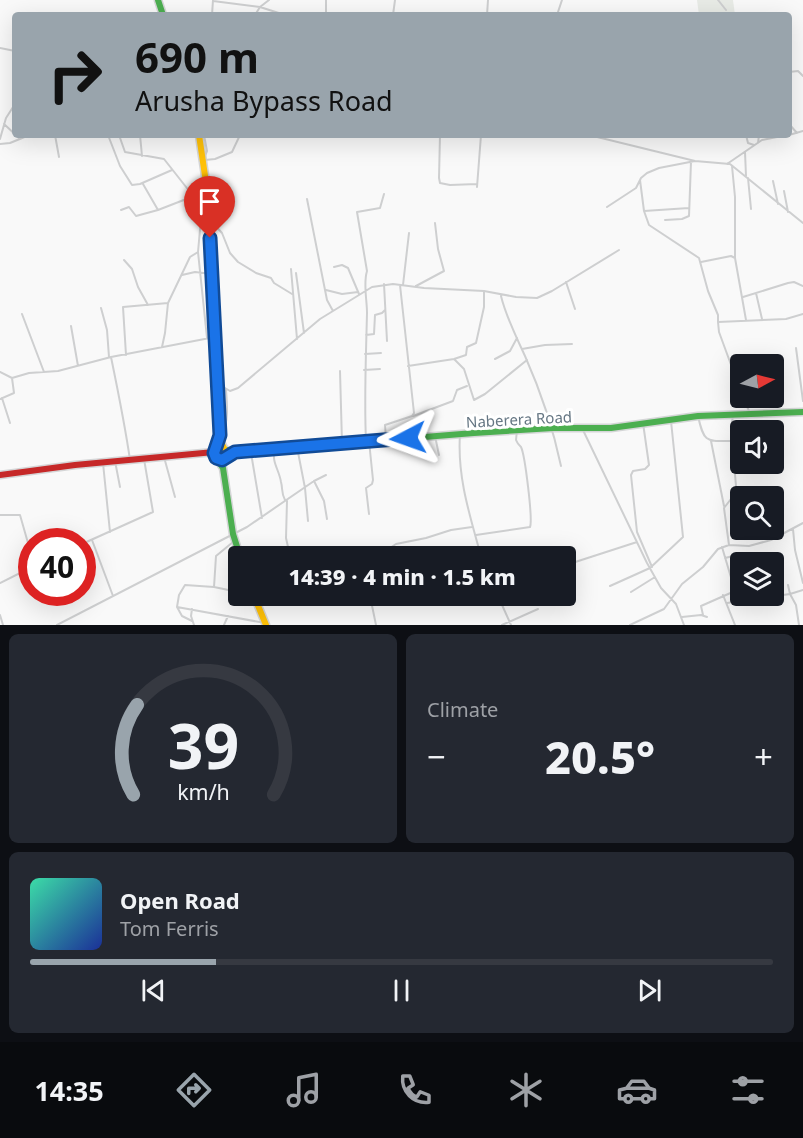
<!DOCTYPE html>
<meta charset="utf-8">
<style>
body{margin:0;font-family:"Noto Sans",sans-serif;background:#242831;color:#f1f3f6;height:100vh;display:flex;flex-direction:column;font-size:22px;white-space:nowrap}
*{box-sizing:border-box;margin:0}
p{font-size:20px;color:#9ea1a6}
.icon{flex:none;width:33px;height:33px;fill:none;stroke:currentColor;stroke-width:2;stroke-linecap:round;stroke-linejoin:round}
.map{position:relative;height:625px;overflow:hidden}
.details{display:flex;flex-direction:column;gap:9px;padding:9px;background:#0d0f14;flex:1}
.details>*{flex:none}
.guide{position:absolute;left:12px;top:12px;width:780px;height:126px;border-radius:6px;box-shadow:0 6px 24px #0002;background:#99a4ac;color:#111;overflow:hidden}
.needle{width:39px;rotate:83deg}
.tools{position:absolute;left:730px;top:354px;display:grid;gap:12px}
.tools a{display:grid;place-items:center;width:54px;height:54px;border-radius:6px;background:#171b24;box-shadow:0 6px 24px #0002;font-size:30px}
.speed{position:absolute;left:18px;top:528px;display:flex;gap:12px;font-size:30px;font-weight:700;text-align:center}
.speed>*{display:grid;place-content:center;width:78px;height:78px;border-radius:50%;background:#171b24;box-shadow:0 6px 24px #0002;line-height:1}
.speed .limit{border:9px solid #d22;background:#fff;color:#111}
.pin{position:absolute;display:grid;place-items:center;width:51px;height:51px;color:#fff;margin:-62px -26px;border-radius:50% 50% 50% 0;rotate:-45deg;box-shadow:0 0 6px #0007}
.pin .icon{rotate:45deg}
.me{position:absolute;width:66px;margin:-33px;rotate:266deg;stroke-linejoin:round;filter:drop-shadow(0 0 4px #0008)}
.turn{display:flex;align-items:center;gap:21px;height:126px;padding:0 24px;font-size:27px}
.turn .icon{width:78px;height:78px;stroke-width:2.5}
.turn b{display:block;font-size:42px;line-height:51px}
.big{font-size:45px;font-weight:800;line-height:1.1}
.details .card{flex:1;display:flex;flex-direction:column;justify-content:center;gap:9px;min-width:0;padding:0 21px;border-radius:9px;background:#242831}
.details .dial{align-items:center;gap:0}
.dial svg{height:156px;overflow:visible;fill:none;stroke:#363941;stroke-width:7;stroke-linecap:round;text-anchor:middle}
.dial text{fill:#f1f3f6;stroke:none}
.song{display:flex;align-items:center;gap:18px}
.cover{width:72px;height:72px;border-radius:9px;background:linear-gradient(135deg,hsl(160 70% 55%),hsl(230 70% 35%))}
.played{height:6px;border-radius:3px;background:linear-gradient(90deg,#99a4ac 25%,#363941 25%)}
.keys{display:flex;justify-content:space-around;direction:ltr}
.heat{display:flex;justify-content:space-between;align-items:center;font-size:33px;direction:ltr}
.details .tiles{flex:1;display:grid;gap:9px;grid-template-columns:1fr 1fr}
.card:last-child{grid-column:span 2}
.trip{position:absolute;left:228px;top:546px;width:348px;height:60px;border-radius:6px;background:#171b24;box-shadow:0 6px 24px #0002;font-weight:800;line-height:60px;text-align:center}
.tab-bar{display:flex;height:96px;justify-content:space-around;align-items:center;background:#090b0e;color:#9ea1a6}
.tab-bar .icon{width:42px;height:42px}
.tab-bar .on{color:#99a4ac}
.tab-bar b{font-size:27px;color:#f1f3f6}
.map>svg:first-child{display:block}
.green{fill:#e8ebe6}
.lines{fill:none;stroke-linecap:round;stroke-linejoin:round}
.fast-casing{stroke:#d5d6d7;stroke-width:9}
.slow-casing{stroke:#d5d6d7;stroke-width:9}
.jam-casing{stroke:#d5d6d7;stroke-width:9}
.street{stroke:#cecfd0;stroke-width:2}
.fast{stroke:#4caf50;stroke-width:6}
.slow{stroke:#ffc107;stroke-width:6}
.jam{stroke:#c62828;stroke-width:6}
.route-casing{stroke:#114b97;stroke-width:15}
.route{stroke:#1a73e8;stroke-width:10}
.labels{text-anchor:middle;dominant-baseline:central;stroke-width:6;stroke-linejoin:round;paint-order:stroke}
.street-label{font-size:15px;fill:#657683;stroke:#fff}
</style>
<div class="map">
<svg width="803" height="625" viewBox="0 0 803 625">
<rect width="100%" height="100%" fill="#f9f9f9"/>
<path class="green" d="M697,0H733L735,15H699Z"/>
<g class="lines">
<g class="fast-casing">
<path id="fast" d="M158,0L163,15
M223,447L216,448L214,455L223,468L233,534L240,556
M226,450L235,452L251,451L474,433L553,428H611L698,416L803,412"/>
</g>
<g class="slow-casing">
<path id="slow" d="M199,135L208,196L220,440L227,454L224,459L218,460
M254,596L266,625"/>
</g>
<g class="jam-casing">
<path id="jam" d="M0,475L75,465L214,452"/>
</g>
<path class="street" d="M326,0V15
M718,0L726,10
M213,1L260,7L285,15
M212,15L213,0
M255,15L260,7L269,0
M393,15L395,0
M487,15L488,0
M557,15L562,0
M0,48L15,51
M789,72L798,71L803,76
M4,124L19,138
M789,124L797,133
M55,135L59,157
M108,135L120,166L132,185L140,184L172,170
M119,135L125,152L164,159L190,192L194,196H203
M140,135L142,156
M204,135L207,151L204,158
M440,135L439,178L440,183L450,185L477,184
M589,135L695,161L730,164L803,223
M746,135L748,143L754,145
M789,135L803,131
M0,139L6,118L15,104
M758,143L759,135
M0,144L10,143L27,136L54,135
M745,152L746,176
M205,160L215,159L232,152L240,135
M727,164L762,140L787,135
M732,166L735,197V258
M748,178L751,209
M640,180L644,211L649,225L699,258L708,291L718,315V322
M773,181L778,204
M143,184L158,210
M477,187L481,135
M784,191L788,212
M203,196L198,252L207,338
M307,199L327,300L333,311
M607,207L636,188L641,178L647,173L659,168L695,161
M121,210L129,207L136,216L158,210L194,196
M644,211L689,208
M665,220L682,219L689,216L691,162
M211,221L222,233L230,253L238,262L256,273L271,278L274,283L292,294
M124,260L132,269L138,287L148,305
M701,262L731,256L735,258L746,320
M334,267L342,265L348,268L359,294
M291,269L297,339
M296,273L304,333
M182,275L195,272L212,274
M566,282L575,309
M384,284L387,341
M403,285L409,233
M416,286L444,271L438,249L435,223
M326,290L342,294L358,292
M756,293L762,319
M501,296C506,317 516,336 525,356C541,392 553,428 561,466
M743,297L788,283L794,282L803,286
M101,308L107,330L109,357
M22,314L44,372
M71,326L78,366
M366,335L374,334L375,315L382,313L385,310
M162,347L165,333L168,303L190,257L198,252
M796,348L803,401
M522,349L545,345L572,344
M365,354L381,353
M126,355L123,307L168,303
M111,357C118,391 125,425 130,460
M454,359L464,369L474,400L485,394L527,360
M495,359L510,351L517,338
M408,366L454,359L466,355L467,347L476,343L484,307V291
M364,370L380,369
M340,371L342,443
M0,372L12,378
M220,385L230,391L238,388L320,319L372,287L393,284L424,288L484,291L516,297L537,298L552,291L619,250
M741,392L719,332L718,322L786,319L803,314
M2,398L10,423
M743,398L750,413
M0,399L14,393L12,378L29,373L58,371L111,357L215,337
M413,416L453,401L457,390L467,386
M698,416C704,443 706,441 732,441
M643,423L649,465L645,469L633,471L631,475L637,532L652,567
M582,428L647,563L661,588L676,604L684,625
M222,434C229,422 227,403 226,390
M460,434C457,477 470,516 481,556
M435,436L439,455
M386,439L385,425L412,416L414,413L400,285
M366,441C364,398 366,356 367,313C367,299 363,284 367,271L357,212L380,208L384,194
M369,441L373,480L372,484L366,488L369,514
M711,441L724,506
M297,447L305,488L308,521
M275,449C271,462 279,469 281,482C283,489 281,493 285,500
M251,453L262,518
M164,457L175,497
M115,461L120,487
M103,463L110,532
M314,481L324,501L327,519
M287,501L286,538L290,556
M0,515H20L32,557
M793,529L795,550L803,583
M476,535L530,527C533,520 525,455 521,447C519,445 517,443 516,440L517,430
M92,540L113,596
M82,544L153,512L144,459
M729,545L724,508L734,495L736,486L731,428L733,416
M722,547L735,591L738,595H741
M378,556L396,544L426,538L451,530L472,527
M725,558C741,554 755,552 770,562
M566,565L637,542
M774,577L779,595
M0,583L32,567
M788,585L790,594L803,590
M610,586L650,568L683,537L671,421
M214,587L216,556L233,542
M631,592L655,577
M723,595L735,625
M370,596L376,625
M498,596L511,625
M727,603L790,594L796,605L799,625
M177,607L265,623
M192,609L191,616L194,625
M0,615L3,625
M703,615L701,606L735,591
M682,617L701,615L707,617
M192,621L182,616L177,607L179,595L185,585L214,587L238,592
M57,625L247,527L314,481L326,475
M224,625L228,616
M502,625L538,609
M630,625L664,609L682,584L703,567L718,549L729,545L749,546L771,540L803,523"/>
<use href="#fast" class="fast"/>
<use href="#slow" class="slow"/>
<use href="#jam" class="jam"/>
</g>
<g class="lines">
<g class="route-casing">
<path id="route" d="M210,238L220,435L214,453L216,458L222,460L235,452L408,438"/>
</g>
<use href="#route" class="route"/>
</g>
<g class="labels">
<g class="street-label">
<text transform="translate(519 419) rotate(-3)">Naberera Road</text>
</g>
</g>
</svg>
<div class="tools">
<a><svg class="needle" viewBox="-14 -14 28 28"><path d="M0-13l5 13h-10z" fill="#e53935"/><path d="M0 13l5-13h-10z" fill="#9ea1a6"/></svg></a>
<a><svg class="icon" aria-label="sound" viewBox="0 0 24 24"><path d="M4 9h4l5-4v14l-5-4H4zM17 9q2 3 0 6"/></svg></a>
<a><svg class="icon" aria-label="search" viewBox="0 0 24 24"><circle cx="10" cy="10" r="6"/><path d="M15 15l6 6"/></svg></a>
<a><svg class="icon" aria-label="layers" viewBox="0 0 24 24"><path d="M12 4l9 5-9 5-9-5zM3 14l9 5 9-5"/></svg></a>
</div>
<div class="speed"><div class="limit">40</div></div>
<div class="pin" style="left:210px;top:238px;background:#d93025"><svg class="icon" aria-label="arrive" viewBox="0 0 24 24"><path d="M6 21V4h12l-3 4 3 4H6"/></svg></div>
<svg class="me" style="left:408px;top:438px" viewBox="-20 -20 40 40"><path d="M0-17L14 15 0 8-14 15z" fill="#1a73e8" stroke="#fff" stroke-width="4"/></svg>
<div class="trip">14:39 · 4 min · 1.5 km</div>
<div class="guide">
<div class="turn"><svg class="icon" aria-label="right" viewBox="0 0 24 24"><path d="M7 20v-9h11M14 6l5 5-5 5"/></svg><div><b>690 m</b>Arusha Bypass Road</div></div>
</div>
</div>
<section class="details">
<div class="tiles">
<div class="card dial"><svg viewBox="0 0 100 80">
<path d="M14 69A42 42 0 1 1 86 69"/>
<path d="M14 69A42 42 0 0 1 16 23" stroke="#99a4ac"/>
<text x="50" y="56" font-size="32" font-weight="700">39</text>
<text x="50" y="72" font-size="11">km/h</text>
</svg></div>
<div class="card"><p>Climate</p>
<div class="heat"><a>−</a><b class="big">20.5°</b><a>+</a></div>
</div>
<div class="card">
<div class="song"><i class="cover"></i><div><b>Open Road</b><p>Tom Ferris</p></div></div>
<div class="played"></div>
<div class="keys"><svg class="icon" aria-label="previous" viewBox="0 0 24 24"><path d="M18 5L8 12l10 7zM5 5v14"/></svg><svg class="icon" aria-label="pause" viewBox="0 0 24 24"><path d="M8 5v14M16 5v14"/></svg><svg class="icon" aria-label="next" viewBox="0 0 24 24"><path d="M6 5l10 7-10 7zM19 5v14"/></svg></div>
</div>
</div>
</section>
<nav class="tab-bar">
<b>14:35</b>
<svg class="icon on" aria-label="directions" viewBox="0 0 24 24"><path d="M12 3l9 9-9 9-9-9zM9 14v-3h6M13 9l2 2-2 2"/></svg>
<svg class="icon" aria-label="music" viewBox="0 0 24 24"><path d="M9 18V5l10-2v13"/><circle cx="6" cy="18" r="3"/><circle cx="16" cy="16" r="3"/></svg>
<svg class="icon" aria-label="phone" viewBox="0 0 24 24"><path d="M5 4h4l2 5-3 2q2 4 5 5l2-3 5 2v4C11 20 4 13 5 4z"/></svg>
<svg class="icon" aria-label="climate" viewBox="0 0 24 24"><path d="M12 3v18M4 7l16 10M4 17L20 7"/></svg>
<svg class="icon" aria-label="car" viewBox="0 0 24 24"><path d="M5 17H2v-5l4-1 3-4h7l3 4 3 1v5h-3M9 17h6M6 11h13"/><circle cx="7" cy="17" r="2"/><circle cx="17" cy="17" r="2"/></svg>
<svg class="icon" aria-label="filters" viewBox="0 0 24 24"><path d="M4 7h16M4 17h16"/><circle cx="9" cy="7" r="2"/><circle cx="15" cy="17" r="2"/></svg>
</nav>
